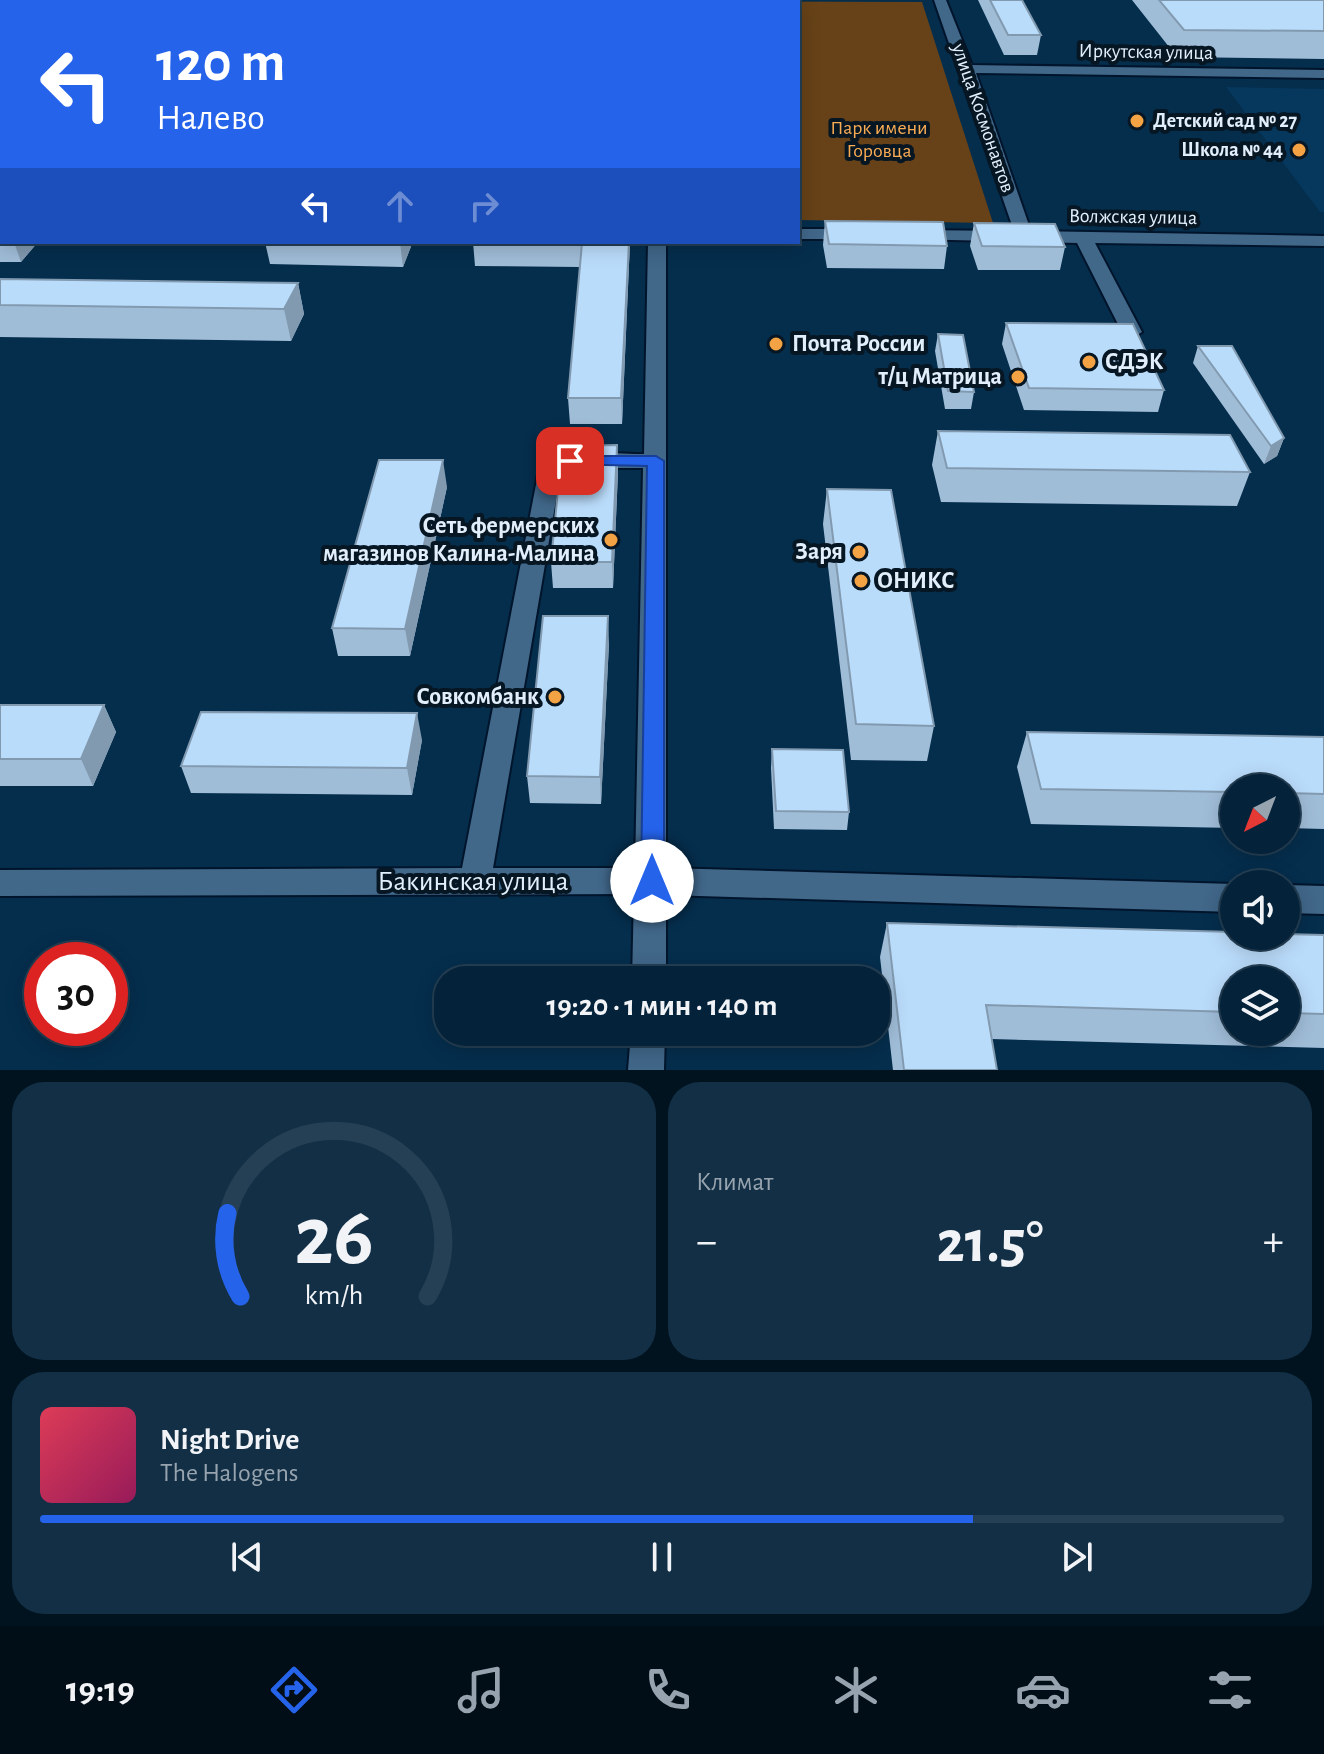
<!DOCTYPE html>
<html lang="ru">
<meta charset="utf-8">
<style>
body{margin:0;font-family:"Alegreya Sans",sans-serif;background:#122f45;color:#f1f3f6;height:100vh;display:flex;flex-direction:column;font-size:30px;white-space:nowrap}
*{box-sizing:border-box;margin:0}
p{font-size:26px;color:#97a4af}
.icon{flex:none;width:44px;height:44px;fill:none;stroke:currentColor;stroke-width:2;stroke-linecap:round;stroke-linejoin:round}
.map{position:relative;height:1070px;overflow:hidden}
.sheet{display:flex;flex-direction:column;gap:12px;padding:12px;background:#021320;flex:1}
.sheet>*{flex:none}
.top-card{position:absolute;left:0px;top:0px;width:800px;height:244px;box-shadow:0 4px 20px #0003,0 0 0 2px #253f54;background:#2563eb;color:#fff;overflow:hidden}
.needle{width:52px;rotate:222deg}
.fabs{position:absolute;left:1220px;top:774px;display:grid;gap:16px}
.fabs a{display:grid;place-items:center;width:80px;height:80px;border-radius:50%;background:#04223a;box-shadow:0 4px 20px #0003,0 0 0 2px #253f54;font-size:40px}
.speed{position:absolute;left:24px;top:942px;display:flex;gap:16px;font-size:40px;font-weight:700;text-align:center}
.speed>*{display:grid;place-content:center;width:104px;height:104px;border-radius:50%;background:#04223a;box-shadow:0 4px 20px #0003,0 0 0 2px #253f54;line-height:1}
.speed .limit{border:12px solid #d22;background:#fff;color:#111}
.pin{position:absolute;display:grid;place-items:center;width:68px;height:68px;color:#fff;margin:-34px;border-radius:16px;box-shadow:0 4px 12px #0006}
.me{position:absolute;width:88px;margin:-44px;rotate:0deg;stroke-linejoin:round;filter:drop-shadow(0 0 6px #0008)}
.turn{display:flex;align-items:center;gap:28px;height:168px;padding:0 24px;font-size:36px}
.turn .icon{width:104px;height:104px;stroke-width:2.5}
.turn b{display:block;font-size:56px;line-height:68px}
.lanes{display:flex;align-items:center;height:76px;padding:0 24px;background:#0003;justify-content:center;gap:40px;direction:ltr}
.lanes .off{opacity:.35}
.big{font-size:60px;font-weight:700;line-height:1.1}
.sheet .tile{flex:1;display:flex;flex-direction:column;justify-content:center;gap:12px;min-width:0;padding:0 28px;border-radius:32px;background:#122f45}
.sheet .dial{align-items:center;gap:0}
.dial svg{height:208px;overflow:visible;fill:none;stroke:#253f54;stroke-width:7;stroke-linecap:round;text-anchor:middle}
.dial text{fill:#f1f3f6;stroke:none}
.song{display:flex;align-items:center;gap:24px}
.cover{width:96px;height:96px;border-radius:12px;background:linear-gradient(135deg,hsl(350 70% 55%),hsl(330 70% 35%))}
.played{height:8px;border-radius:4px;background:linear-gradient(90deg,#2563eb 75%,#253f54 75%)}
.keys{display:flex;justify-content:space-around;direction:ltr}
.heat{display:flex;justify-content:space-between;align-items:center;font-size:44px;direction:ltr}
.sheet .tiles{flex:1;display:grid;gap:12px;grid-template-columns:1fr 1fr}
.tile:last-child{grid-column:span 2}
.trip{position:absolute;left:434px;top:966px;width:456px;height:80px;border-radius:32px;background:#04223a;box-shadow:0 4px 20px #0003,0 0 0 2px #253f54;font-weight:700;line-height:80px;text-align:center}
.dock{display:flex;height:128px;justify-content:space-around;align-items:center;background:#020e17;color:#97a4af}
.dock .icon{width:56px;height:56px}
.dock .current{color:#2563eb}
.dock b{font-size:36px;color:#f1f3f6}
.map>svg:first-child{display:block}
.built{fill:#06375c}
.green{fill:#674218}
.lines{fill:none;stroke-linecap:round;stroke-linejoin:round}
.minor-casing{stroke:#00152c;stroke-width:4}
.minor{fill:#416789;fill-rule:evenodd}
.wall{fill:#a0bdd8;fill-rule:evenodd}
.shaded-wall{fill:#829ab0}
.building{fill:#badcfb;stroke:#829ab0;stroke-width:2}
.route{fill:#2563eb;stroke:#184099;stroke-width:2}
.poi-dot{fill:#f4a344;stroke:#061623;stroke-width:3}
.labels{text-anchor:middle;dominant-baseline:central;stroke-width:8;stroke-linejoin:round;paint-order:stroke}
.far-street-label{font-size:20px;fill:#e2effb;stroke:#061623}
.far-poi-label{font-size:20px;font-weight:bold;fill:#e2effb;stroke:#061623;text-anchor:start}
.far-park-label{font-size:20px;fill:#faac54;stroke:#061623}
.poi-label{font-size:24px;font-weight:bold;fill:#e2effb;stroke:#061623;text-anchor:end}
.near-street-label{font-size:28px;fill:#e2effb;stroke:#061623}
</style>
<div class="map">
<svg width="1324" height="1070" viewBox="0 0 1324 1070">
<rect width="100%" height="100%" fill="#052e4d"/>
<path class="built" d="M1226,87L1324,89V212H1320Z"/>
<path class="green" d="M348,0L922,2L993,223L798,220V2Z"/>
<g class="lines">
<g class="minor-casing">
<path id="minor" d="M934,0H946L972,65L1324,70V78L976,73L1031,231L1324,236V246L1095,243L1142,332L1132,338L1122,332L1077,243L906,239L903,235L906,231L912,230L1014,231Z
M798,229H856L865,234L856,239H798Z
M648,242H666V868L1234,884V912L666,895V980H632L634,894L0,896V870L462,868L539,469C555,446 616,454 644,454ZM570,468H643L635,868H493L561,471Z
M1286,885L1324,886V914L1286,913Z
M631,1032H665L664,1070H628Z"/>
</g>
<use href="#minor" class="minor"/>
</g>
<path class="wall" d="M978,0H1022L1041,35L1037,55H1004Z
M1132,0H1324V59L1177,57Z
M0,40H2V112L0,111Z
M0,216H2V242H38L21,262H0Z
M825,221L947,246L944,269L827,268L823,245Z
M974,223L1065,247L1060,270H978L970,246Z
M265,242H412V244L403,267L270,264Z
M473,242H630L622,424H570L568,398L580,267L475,266Z
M0,279L298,283L304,314L291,341L0,337Z
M1006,323L1164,390L1158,412L1024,410L1002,344Z
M938,334L974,392L971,409H945L935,351Z
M1198,346L1284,438L1277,456L1264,464L1193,363Z
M938,431L1250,472L1237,506L941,502L932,465Z
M617,445L618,472L613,588H553L551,562Z
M447,487L410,656H338L332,628Z
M827,489L934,726L927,761L851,760L823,524Z
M609,643L601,804L530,803L527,776Z
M0,705H104L116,732L93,786H0Z
M1027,732L1324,737V829L1286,828V788H1234V828L1031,824L1017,767Z
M422,740L412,795L191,793L181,766Z
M772,749L849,812L847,830L774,829L771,768Z
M887,923L1324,935V1048L992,1039L997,1070H893L880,957ZM1234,980H1286V1032H1234Z"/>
<path class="shaded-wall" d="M14,242H38L21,262Z
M400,242H412V244L403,267Z
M629,242H630L622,424L621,398Z
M298,283L304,314L291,341L284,309Z
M1284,438L1277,456L1264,464L1271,446Z
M617,445L618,472L613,588L612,562Z
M443,460L447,487L410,656L405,629Z
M608,616L609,643L601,804L600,777Z
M104,705L116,732L93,786L81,759Z
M417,713L422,740L412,795L407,768Z"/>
<path class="building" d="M990,0H1022L1041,35H1008Z
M1159,0H1324V31L1184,30Z
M0,40H2V91H0Z
M0,216H2V238H0Z
M825,221L943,222L947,246L829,244Z
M974,223L1055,224L1065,247L982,246Z
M352,242H400V243Z
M473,242H629L621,398H568L582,243Z
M0,279L298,283L284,309L0,305Z
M1006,323L1133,324L1164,390L1029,388Z
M938,334L963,335L974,392L948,391Z
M1198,346H1232L1284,438L1271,446Z
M938,431L1230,435L1250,472L947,468Z
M617,445L612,562H551L562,449L567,446Z
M379,460H443L405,629L332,628Z
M827,489L891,490L934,726L856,724Z
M543,616H608L600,777L527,776Z
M0,705H104L81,759H0Z
M201,712L417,713L407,768L181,766Z
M1027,732L1324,737V794L1286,793V788H1234V792L1041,789Z
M772,749L843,750L849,812L776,811Z
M887,923L1234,932V936H1286V934L1324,935V1014L1286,1013V980H1234V1012L986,1005L997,1070H904Z"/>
<path class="route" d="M570,456H656L664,461V881L661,889L652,892L644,889L641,881L647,466L564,464L561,461L564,457Z"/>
<g class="poi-dot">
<circle cx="1137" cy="121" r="8"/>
<circle cx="1299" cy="150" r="8"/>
<circle cx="776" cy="344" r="8"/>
<circle cx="1089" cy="362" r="8"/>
<circle cx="1018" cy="377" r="8"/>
<circle cx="611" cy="540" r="8"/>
<circle cx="859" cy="552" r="8"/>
<circle cx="861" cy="581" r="8"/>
<circle cx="555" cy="697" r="8"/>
</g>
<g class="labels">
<g class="far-street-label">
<text transform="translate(1146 52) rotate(1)">Иркутская улица</text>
<text transform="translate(983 118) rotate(71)">улица Космонавтов</text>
<text transform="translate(1133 217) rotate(1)">Волжская улица</text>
</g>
<g class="far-poi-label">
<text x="1153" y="121">Детский сад № 27</text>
<text x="1283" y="150" text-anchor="end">Школа № 44</text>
</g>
<g class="far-park-label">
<text x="879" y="128">Парк имени<tspan x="879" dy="23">Горовца</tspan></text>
</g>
<g class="poi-label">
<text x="792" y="344" text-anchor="start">Почта России</text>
<text x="1105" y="362" text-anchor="start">СДЭК</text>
<text x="1002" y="377">т/ц Матрица</text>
<text x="595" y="526">Сеть фермерских<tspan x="595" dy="28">магазинов Калина-Малина</tspan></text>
<text x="843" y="552">Заря</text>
<text x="877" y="581" text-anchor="start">ОНИКС</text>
<text x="539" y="697">Совкомбанк</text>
</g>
<g class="near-street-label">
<text x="473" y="882">Бакинская улица</text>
</g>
</g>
</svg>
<div class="fabs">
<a><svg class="needle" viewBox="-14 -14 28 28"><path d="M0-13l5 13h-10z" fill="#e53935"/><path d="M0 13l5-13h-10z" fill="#97a4af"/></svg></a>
<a><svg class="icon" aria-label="sound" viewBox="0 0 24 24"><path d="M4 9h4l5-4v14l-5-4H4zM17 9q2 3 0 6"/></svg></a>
<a><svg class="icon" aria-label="layers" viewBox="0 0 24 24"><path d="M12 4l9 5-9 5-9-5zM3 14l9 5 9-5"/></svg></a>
</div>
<div class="speed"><div class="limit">30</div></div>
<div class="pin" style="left:570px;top:461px;background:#d93025"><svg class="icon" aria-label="arrive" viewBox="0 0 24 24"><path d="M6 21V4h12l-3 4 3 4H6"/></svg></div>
<svg class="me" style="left:652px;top:881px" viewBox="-20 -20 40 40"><circle r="19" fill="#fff"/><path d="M0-13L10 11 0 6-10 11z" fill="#2563eb"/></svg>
<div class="trip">19:20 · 1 мин · 140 m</div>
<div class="top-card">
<div class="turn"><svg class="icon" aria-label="left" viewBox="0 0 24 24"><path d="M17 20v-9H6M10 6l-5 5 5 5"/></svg><div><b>120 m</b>Налево</div></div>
<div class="lanes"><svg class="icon" aria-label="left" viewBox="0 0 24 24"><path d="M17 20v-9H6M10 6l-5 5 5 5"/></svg><svg class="icon off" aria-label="ahead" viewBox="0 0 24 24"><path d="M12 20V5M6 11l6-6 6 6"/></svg><svg class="icon off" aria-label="right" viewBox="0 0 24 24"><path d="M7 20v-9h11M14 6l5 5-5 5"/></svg></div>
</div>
</div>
<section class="sheet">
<div class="tiles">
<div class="tile dial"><svg viewBox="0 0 100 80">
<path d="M14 69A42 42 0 1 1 86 69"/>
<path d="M14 69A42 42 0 0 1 9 37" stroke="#2563eb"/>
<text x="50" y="56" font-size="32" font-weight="700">26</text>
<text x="50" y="72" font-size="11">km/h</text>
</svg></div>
<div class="tile"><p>Климат</p>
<div class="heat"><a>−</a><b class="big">21.5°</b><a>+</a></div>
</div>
<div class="tile">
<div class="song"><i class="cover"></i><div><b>Night Drive</b><p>The Halogens</p></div></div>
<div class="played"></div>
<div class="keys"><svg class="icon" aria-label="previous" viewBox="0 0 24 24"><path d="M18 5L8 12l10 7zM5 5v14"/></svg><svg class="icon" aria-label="pause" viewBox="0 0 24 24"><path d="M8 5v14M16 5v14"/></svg><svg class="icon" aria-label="next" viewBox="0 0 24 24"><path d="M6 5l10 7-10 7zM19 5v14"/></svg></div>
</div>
</div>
</section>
<nav class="dock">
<b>19:19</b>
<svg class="icon current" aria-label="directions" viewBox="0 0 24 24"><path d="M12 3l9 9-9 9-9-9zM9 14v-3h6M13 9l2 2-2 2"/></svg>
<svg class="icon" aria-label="music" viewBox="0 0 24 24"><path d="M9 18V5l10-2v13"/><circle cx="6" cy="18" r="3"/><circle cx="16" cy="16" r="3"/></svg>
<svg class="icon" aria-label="phone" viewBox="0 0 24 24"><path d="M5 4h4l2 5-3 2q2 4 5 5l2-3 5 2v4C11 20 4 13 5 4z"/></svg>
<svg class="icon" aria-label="climate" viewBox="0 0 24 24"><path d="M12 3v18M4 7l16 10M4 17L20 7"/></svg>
<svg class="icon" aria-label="car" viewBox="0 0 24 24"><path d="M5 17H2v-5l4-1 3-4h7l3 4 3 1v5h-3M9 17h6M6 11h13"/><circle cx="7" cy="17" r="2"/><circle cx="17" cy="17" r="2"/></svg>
<svg class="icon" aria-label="filters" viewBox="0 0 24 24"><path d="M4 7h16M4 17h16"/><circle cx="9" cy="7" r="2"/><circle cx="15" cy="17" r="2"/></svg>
</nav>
